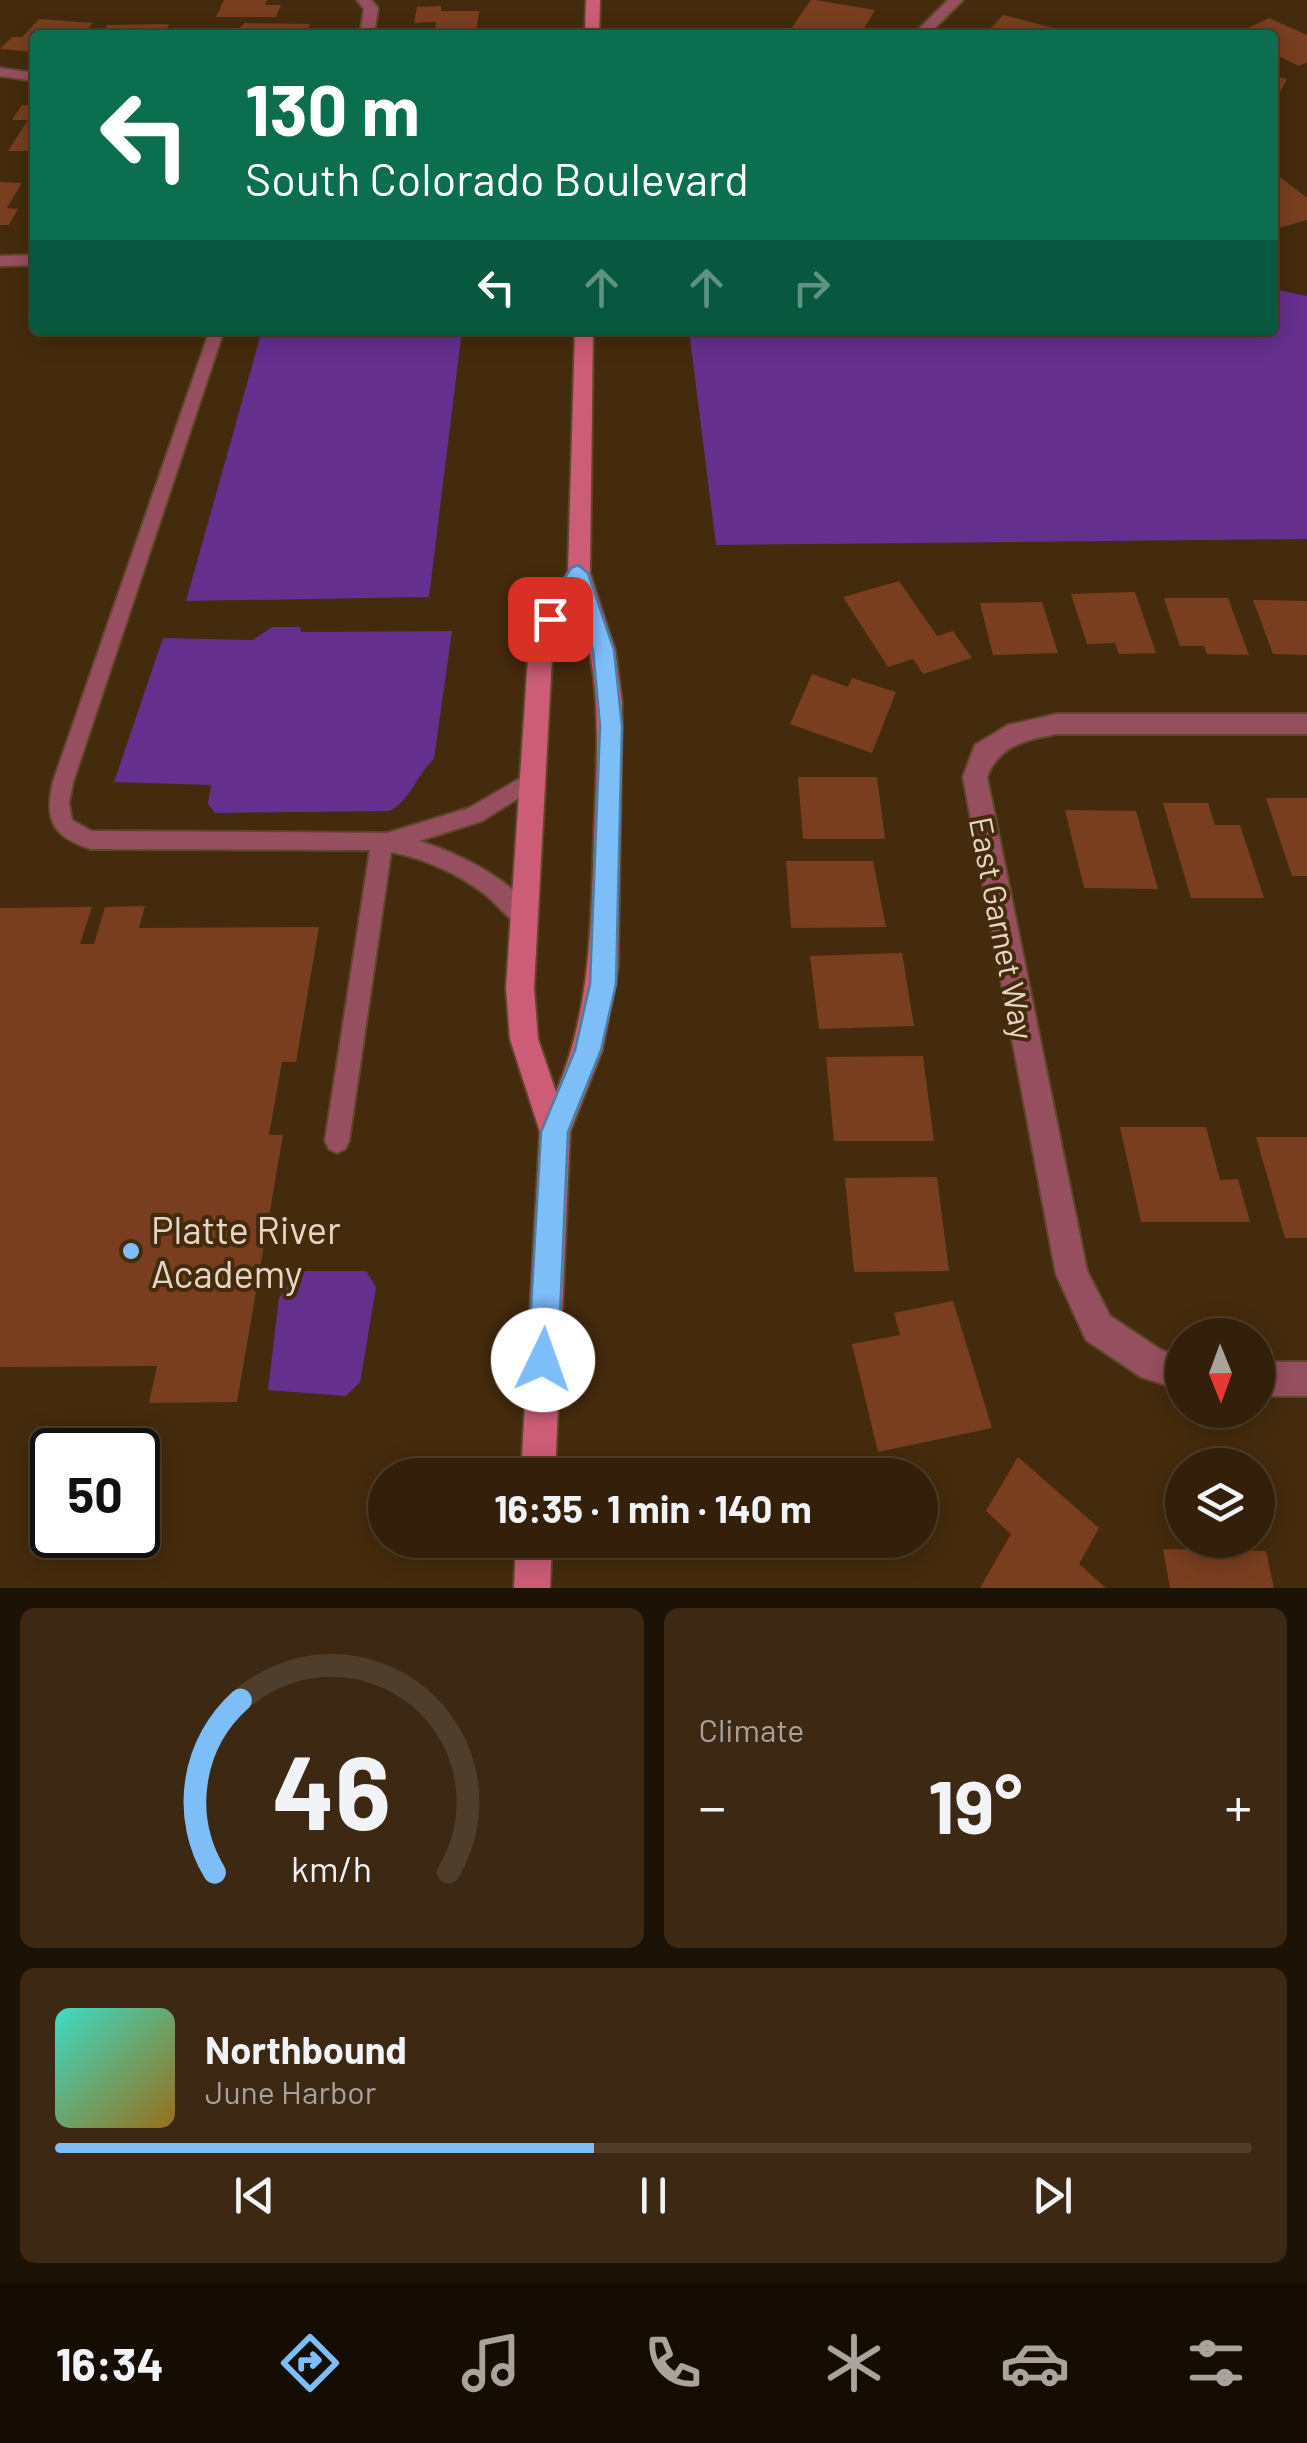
<!DOCTYPE html>
<meta charset="utf-8">
<style>
body{margin:0;font-family:Barlow,sans-serif;background:#3c2813;color:#f1f3f6;height:100vh;display:flex;flex-direction:column;font-size:38px;white-space:nowrap}
*{box-sizing:border-box;margin:0}
p{font-size:32px;color:#a9a39c}
.icon{flex:none;width:55px;height:55px;fill:none;stroke:currentColor;stroke-width:2;stroke-linecap:round;stroke-linejoin:round}
.map{position:relative;height:1588px;overflow:hidden}
.details{display:flex;flex-direction:column;gap:20px;padding:20px;background:#1d1206;flex:1}
.details>*{flex:none}
.guide{position:absolute;left:30px;top:30px;width:1248px;height:305px;border-radius:10px;box-shadow:0 5px 25px #0003,0 0 0 2px #4e3e2b;background:#0b6e4f;color:#fff;overflow:hidden}
.needle{width:65px;rotate:179deg}
.controls{position:absolute;left:1165px;top:1318px;display:grid;gap:20px}
.controls a{display:grid;place-items:center;width:110px;height:110px;border-radius:50%;background:#34200a;box-shadow:0 5px 25px #0003,0 0 0 2px #4e3e2b;font-size:50px}
.speed{position:absolute;left:30px;top:1428px;display:flex;gap:20px;font-size:50px;font-weight:700;text-align:center}
.speed>*{display:grid;place-content:center;width:130px;height:130px;border-radius:50%;background:#34200a;box-shadow:0 5px 25px #0003,0 0 0 2px #4e3e2b;line-height:1}
.speed .limit{border:5px solid #111;border-radius:15px;background:#fff;color:#111}
.pin{position:absolute;display:grid;place-items:center;width:85px;height:85px;color:#fff;margin:-42px;border-radius:20px;box-shadow:0 5px 15px #0006}
.me{position:absolute;width:110px;margin:-55px;rotate:3deg;stroke-linejoin:round;filter:drop-shadow(0 0 8px #0008)}
.turn{display:flex;align-items:center;gap:35px;height:210px;padding:0 50px;font-size:45px}
.turn .icon{width:130px;height:130px;stroke-width:2.5}
.turn b{display:block;font-size:70px;line-height:85px}
.lanes{display:flex;align-items:center;height:95px;padding:0 50px;background:#0003;justify-content:center;gap:50px;direction:ltr}
.lanes .off{opacity:.35}
.big{font-size:75px;font-weight:700;line-height:1.1}
.details .tile{flex:1;display:flex;flex-direction:column;justify-content:center;gap:15px;min-width:0;padding:0 35px;border-radius:15px;background:#3c2813}
.details .dial{align-items:center;gap:0}
.dial svg{height:260px;overflow:visible;fill:none;stroke:#4e3e2b;stroke-width:7;stroke-linecap:round;text-anchor:middle}
.dial text{fill:#f1f3f6;stroke:none}
.song{display:flex;align-items:center;gap:30px}
.cover{width:120px;height:120px;border-radius:15px;background:linear-gradient(135deg,hsl(170 70% 55%),hsl(40 70% 35%))}
.played{height:10px;border-radius:5px;background:linear-gradient(90deg,#7dbef9 45%,#4e3e2b 45%)}
.keys{display:flex;justify-content:space-around;direction:ltr}
.heat{display:flex;justify-content:space-between;align-items:center;font-size:55px;direction:ltr}
.details .tiles{flex:1;display:grid;gap:20px;grid-template-columns:1fr 1fr}
.tile:last-child{grid-column:span 2}
.trip{position:absolute;left:368px;top:1458px;width:570px;height:100px;border-radius:50px;background:#34200a;box-shadow:0 5px 25px #0003,0 0 0 2px #4e3e2b;font-weight:700;line-height:100px;text-align:center}
.menu{display:flex;height:160px;justify-content:space-around;align-items:center;background:#150d04;color:#a9a39c}
.menu .icon{width:70px;height:70px}
.menu .selected{color:#7dbef9}
.menu b{font-size:45px;color:#f1f3f6}
.map>svg:first-child{display:block}
.green{fill:#652f8e}
.building{fill:#783e1f}
.lines{fill:none;stroke-linecap:round;stroke-linejoin:round}
.lane-casing{stroke:#5f462b;stroke-width:4}
.street-casing{stroke:#5f462b;stroke-width:4}
.secondary-casing{stroke:#5f462b;stroke-width:4}
.lane{fill:#964f5f;fill-rule:evenodd}
.street{fill:#964f5f;fill-rule:evenodd}
.secondary{fill:#cd5c77;fill-rule:evenodd}
.route{fill:#7dbef9;stroke:#517ca2;stroke-width:2.5}
.poi-dot{fill:#7dbef9;stroke:#452b0d;stroke-width:4}
.labels{text-anchor:middle;dominant-baseline:central;stroke-width:8;stroke-linejoin:round;paint-order:stroke}
.street-label{font-size:32px;fill:#e7d6c6;stroke:#452b0d}
.near-poi-label{font-size:38px;fill:#e7d6c6;stroke:#452b0d;text-anchor:start}
</style>
<div class="map">
<svg width="1307" height="1588" viewBox="0 0 1307 1588">
<rect width="100%" height="100%" fill="#452b0d"/>
<path class="green" d="M1273,289L1307,296V539L716,545L689,330H1272Z
M262,330H462L429,597L186,601Z
M272,627H300L301,632L452,631L434,759C417,774 409,803 389,811L215,813L208,804L211,785L114,782L163,638L253,640Z
M297,1271H366L376,1287L360,1382L346,1396L268,1390L279,1298Z"/>
<path class="building" d="M224,0H267L265,5H281L276,17H216Z
M811,0H815L875,10L860,35L788,33Z
M441,6V11H479L476,35H434L436,22L414,23L417,7Z
M1003,15L1061,30L1057,35H984Z
M1269,18L1307,35V62L1299,66L1272,53V35H1233Z
M39,19L93,23L82,35H35V52L0,49L12,37H22Z
M245,23L310,24L305,35H231Z
M169,24L164,35H102L107,25Z
M1272,75L1287,79L1272,106Z
M22,105H35V151H8L28,120H12Z
M1280,177L1307,198V220L1272,230V179Z
M0,182L22,183L7,208L18,209L9,225H0Z
M899,581L937,636L953,631L972,658L923,674L913,659L888,667L843,597Z
M1135,592L1156,653L1119,654L1115,643L1087,644L1071,594Z
M1164,598H1228L1249,655L1207,654L1204,646H1180Z
M1253,600L1307,601V655L1273,654Z
M1042,602L1058,653L993,655L980,603Z
M812,674L848,687L852,678L896,692L872,753L790,724Z
M798,777H877L885,839H803Z
M1266,798H1307V876H1292Z
M1163,803H1208L1215,825H1240L1264,898H1191Z
M1065,810L1136,811L1158,889L1084,888Z
M786,861H873L886,927L791,928Z
M145,906L139,928L319,927L296,1062H282L269,1135H283L237,1402L149,1403L157,1366L0,1367V908L92,907L80,944H94L105,907Z
M902,953L914,1026L819,1029L810,956Z
M923,1056L934,1141H834L826,1057Z
M1120,1127H1206L1220,1180L1238,1179L1250,1222H1141Z
M1256,1137H1307V1238H1285Z
M937,1177L949,1271L854,1272L845,1178Z
M953,1301L992,1428L878,1452L852,1344L900,1335L894,1313Z
M1018,1457L1099,1528L1079,1564L1106,1588H980L1011,1534L986,1511Z
M1163,1549L1266,1551L1274,1588H1170Z"/>
<g class="lines">
<g class="lane-casing">
<path id="lane" d="M210,330H224L73,782L69,803L72,820L91,831L387,833L469,808L531,772L538,774L541,780L538,786L482,821L419,841C455,852 516,880 534,916L531,923L523,926C508,920 498,905 486,895C457,873 426,859 391,852L349,1141L345,1149L337,1153L329,1149L325,1141L370,850L91,849C53,837 44,821 53,782Z"/>
</g>
<g class="street-casing">
<path id="street" d="M357,0H371L378,8L374,35H360L364,9Z
M948,0H963L928,35H913Z
M0,68L35,73V81L0,76Z
M35,255V265L0,266V256Z
M1057,714H1307V734H1057C1026,740 999,745 987,777L1087,1271L1110,1316L1161,1350L1182,1357V1390L1141,1377L1086,1340L1056,1274L963,777L975,745L1008,725Z
M1258,1362H1307V1396H1258Z"/>
</g>
<g class="secondary-casing">
<path id="secondary" d="M586,0H600L599,35H585Z
M575,330H593L590,573L615,650L622,702L618,967L602,1051L570,1132L555,1475H521L540,1132L510,1039L506,988L528,657L539,619L568,572ZM576,597C604,685 597,747 594,838C591,926 591,1010 556,1092L538,1039L534,988L552,657L561,620Z
M516,1540H552L550,1588H514Z"/>
</g>
<use href="#lane" class="lane"/>
<use href="#street" class="street"/>
<use href="#secondary" class="secondary"/>
</g>
<path class="route" d="M578,565L588,573L614,650L622,726L616,984L601,1050L568,1132L558,1360L554,1371L543,1376L533,1371L528,1360L541,1132L575,1050L590,984L600,726L593,650L576,594L557,625L550,627L540,619L571,568Z"/>
<circle class="poi-dot" cx="131" cy="1251" r="10"/>
<g class="labels">
<g class="street-label">
<text transform="translate(1003 928) rotate(79)">East Garnet Way</text>
</g>
<g class="near-poi-label">
<text x="151" y="1229">Platte River<tspan x="151" dy="44">Academy</tspan></text>
</g>
</g>
</svg>
<div class="controls">
<a><svg class="needle" viewBox="-14 -14 28 28"><path d="M0-13l5 13h-10z" fill="#e53935"/><path d="M0 13l5-13h-10z" fill="#a9a39c"/></svg></a>
<a><svg class="icon" aria-label="layers" viewBox="0 0 24 24"><path d="M12 4l9 5-9 5-9-5zM3 14l9 5 9-5"/></svg></a>
</div>
<div class="speed"><div class="limit">50</div></div>
<div class="pin" style="left:550px;top:619px;background:#d93025"><svg class="icon" aria-label="arrive" viewBox="0 0 24 24"><path d="M6 21V4h12l-3 4 3 4H6"/></svg></div>
<svg class="me" style="left:543px;top:1360px" viewBox="-20 -20 40 40"><circle r="19" fill="#fff"/><path d="M0-13L10 11 0 6-10 11z" fill="#7dbef9"/></svg>
<div class="trip">16:35 · 1 min · 140 m</div>
<div class="guide">
<div class="turn"><svg class="icon" aria-label="left" viewBox="0 0 24 24"><path d="M17 20v-9H6M10 6l-5 5 5 5"/></svg><div><b>130 m</b>South Colorado Boulevard</div></div>
<div class="lanes"><svg class="icon" aria-label="left" viewBox="0 0 24 24"><path d="M17 20v-9H6M10 6l-5 5 5 5"/></svg><svg class="icon off" aria-label="ahead" viewBox="0 0 24 24"><path d="M12 20V5M6 11l6-6 6 6"/></svg><svg class="icon off" aria-label="ahead" viewBox="0 0 24 24"><path d="M12 20V5M6 11l6-6 6 6"/></svg><svg class="icon off" aria-label="right" viewBox="0 0 24 24"><path d="M7 20v-9h11M14 6l5 5-5 5"/></svg></div>
</div>
</div>
<section class="details">
<div class="tiles">
<div class="tile dial"><svg viewBox="0 0 100 80">
<path d="M14 69A42 42 0 1 1 86 69"/>
<path d="M14 69A42 42 0 0 1 22 16" stroke="#7dbef9"/>
<text x="50" y="56" font-size="32" font-weight="700">46</text>
<text x="50" y="72" font-size="11">km/h</text>
</svg></div>
<div class="tile"><p>Climate</p>
<div class="heat"><a>−</a><b class="big">19°</b><a>+</a></div>
</div>
<div class="tile">
<div class="song"><i class="cover"></i><div><b>Northbound</b><p>June Harbor</p></div></div>
<div class="played"></div>
<div class="keys"><svg class="icon" aria-label="previous" viewBox="0 0 24 24"><path d="M18 5L8 12l10 7zM5 5v14"/></svg><svg class="icon" aria-label="pause" viewBox="0 0 24 24"><path d="M8 5v14M16 5v14"/></svg><svg class="icon" aria-label="next" viewBox="0 0 24 24"><path d="M6 5l10 7-10 7zM19 5v14"/></svg></div>
</div>
</div>
</section>
<nav class="menu">
<b>16:34</b>
<svg class="icon selected" aria-label="directions" viewBox="0 0 24 24"><path d="M12 3l9 9-9 9-9-9zM9 14v-3h6M13 9l2 2-2 2"/></svg>
<svg class="icon" aria-label="music" viewBox="0 0 24 24"><path d="M9 18V5l10-2v13"/><circle cx="6" cy="18" r="3"/><circle cx="16" cy="16" r="3"/></svg>
<svg class="icon" aria-label="phone" viewBox="0 0 24 24"><path d="M5 4h4l2 5-3 2q2 4 5 5l2-3 5 2v4C11 20 4 13 5 4z"/></svg>
<svg class="icon" aria-label="climate" viewBox="0 0 24 24"><path d="M12 3v18M4 7l16 10M4 17L20 7"/></svg>
<svg class="icon" aria-label="car" viewBox="0 0 24 24"><path d="M5 17H2v-5l4-1 3-4h7l3 4 3 1v5h-3M9 17h6M6 11h13"/><circle cx="7" cy="17" r="2"/><circle cx="17" cy="17" r="2"/></svg>
<svg class="icon" aria-label="filters" viewBox="0 0 24 24"><path d="M4 7h16M4 17h16"/><circle cx="9" cy="7" r="2"/><circle cx="15" cy="17" r="2"/></svg>
</nav>
